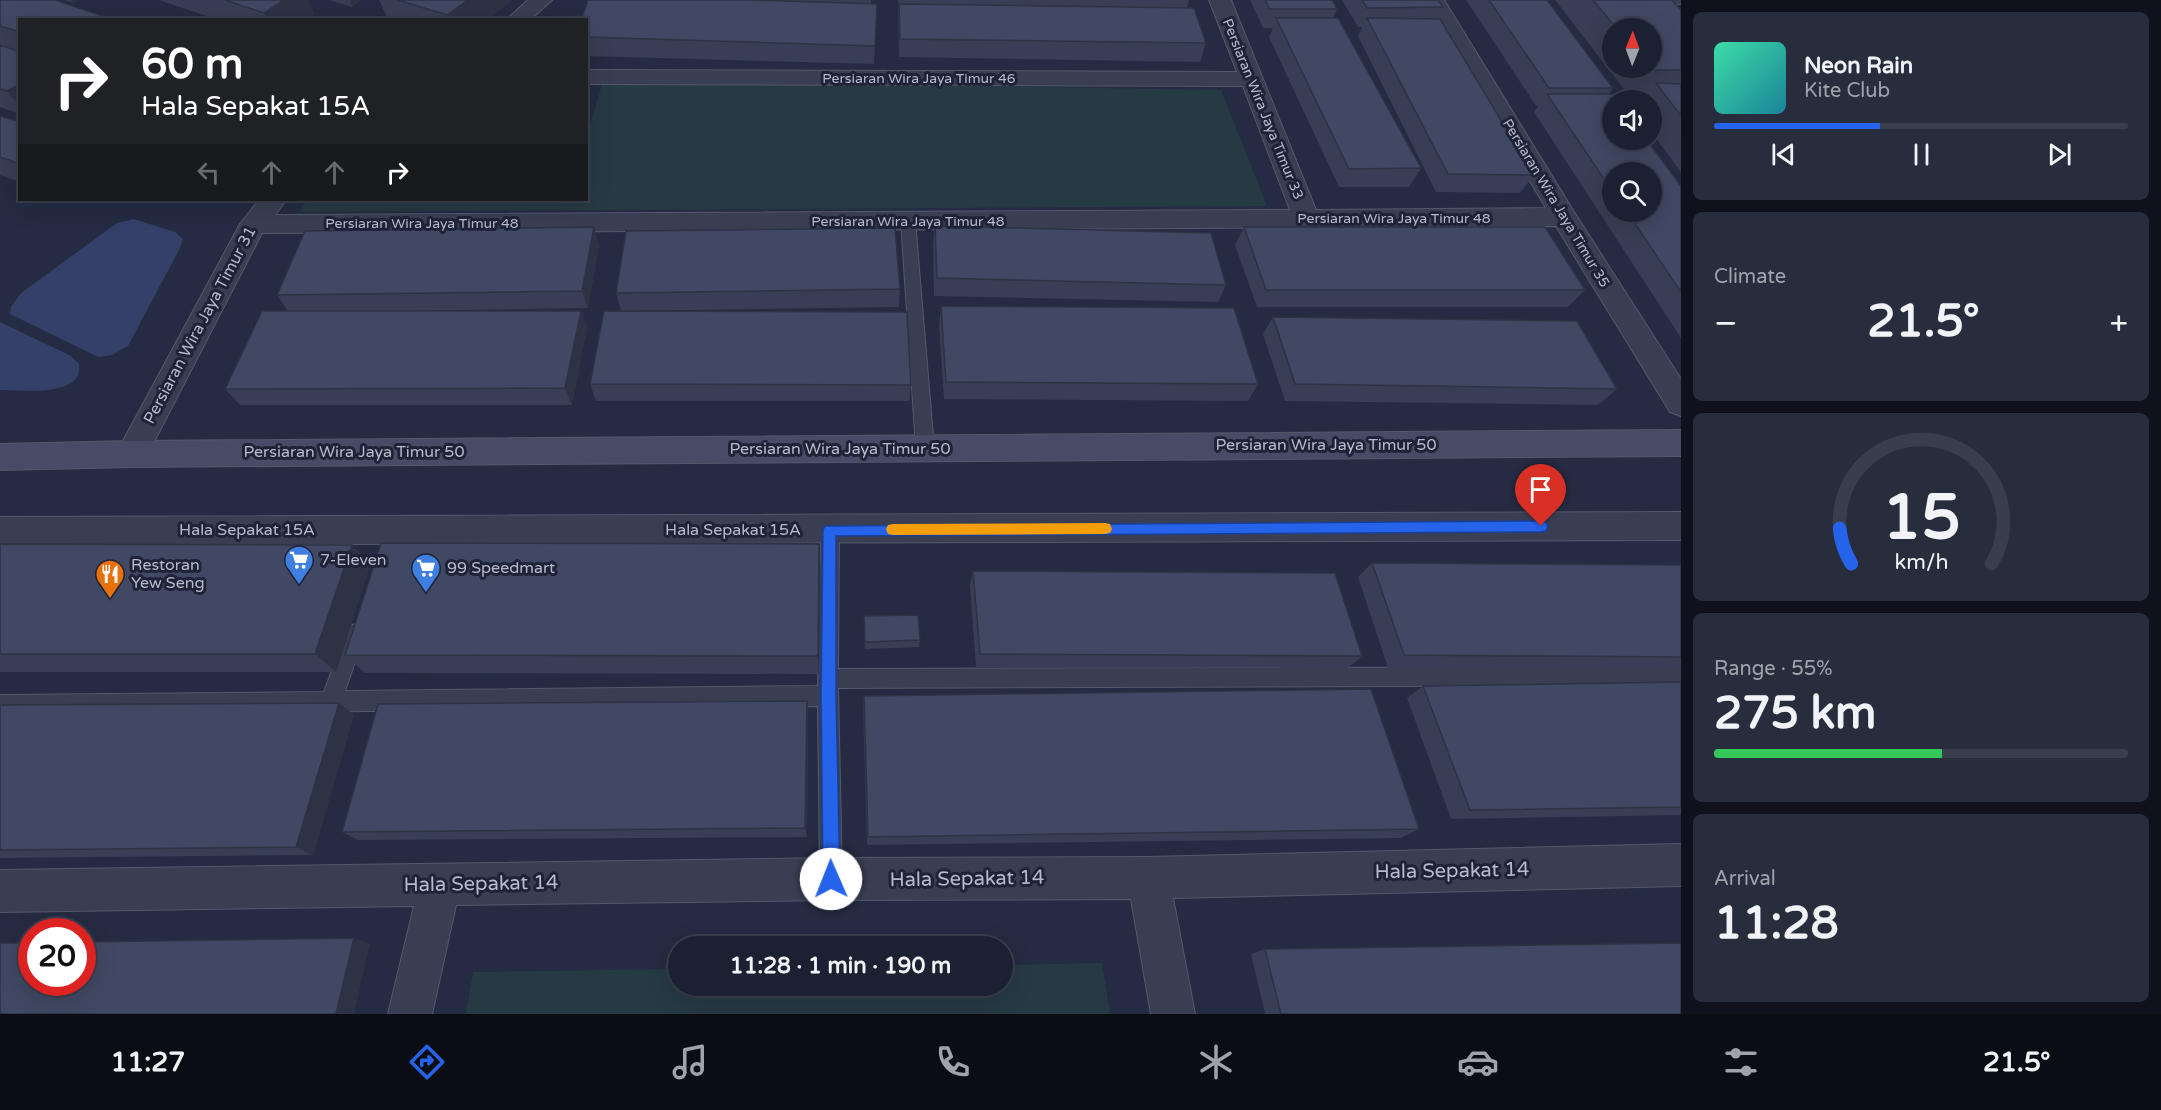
<!DOCTYPE html>
<meta charset="utf-8">
<style>
body{margin:0;font-family:"Varela Round",sans-serif;background:#282d3e;color:#f1f3f6;height:100vh;display:flex;flex-direction:column;font-size:22px;white-space:nowrap}
*{box-sizing:border-box;margin:0}
p{font-size:20px;color:#a0a3ac}
.icon{flex:none;width:33px;height:33px;fill:none;stroke:currentColor;stroke-width:2;stroke-linecap:round;stroke-linejoin:round}
.map{position:relative;flex:1;overflow:hidden}
.side{display:flex;flex-direction:column;gap:12px;padding:12px;background:#0f121c;width:480px}
.side>*{flex:none}
.banner{position:absolute;left:18px;top:18px;width:570px;height:183px;border-radius:0px;box-shadow:0 6px 24px #0002,0 0 0 2px #393e4d;background:#202124;color:#fff;overflow:hidden}
.needle{width:39px;rotate:1deg}
.buttons{position:absolute;left:1602px;top:18px;display:grid;gap:12px}
.buttons a{display:grid;place-items:center;width:60px;height:60px;border-radius:50%;background:#1b2032;box-shadow:0 6px 24px #0002,0 0 0 2px #393e4d;font-size:30px}
.speed{position:absolute;left:18px;top:918px;display:flex;gap:12px;font-size:30px;font-weight:700;text-align:center}
.speed>*{display:grid;place-content:center;width:78px;height:78px;border-radius:50%;background:#1b2032;box-shadow:0 6px 24px #0002,0 0 0 2px #393e4d;line-height:1}
.speed .limit{border:9px solid #d22;background:#fff;color:#111}
.pin{position:absolute;display:grid;place-items:center;width:51px;height:51px;color:#fff;margin:-62px -26px;border-radius:50% 50% 50% 0;rotate:-45deg;box-shadow:0 0 6px #0007}
.pin .icon{rotate:45deg}
.me{position:absolute;width:66px;margin:-33px;rotate:359deg;stroke-linejoin:round;filter:drop-shadow(0 0 4px #0008)}
.turn{display:flex;align-items:center;gap:21px;height:126px;padding:0 24px;font-size:27px}
.turn .icon{width:78px;height:78px;stroke-width:2.5}
.turn b{display:block;font-size:42px;line-height:51px}
.lanes{display:flex;align-items:center;height:57px;padding:0 24px;background:#0003;justify-content:center;gap:30px;direction:ltr}
.lanes .off{opacity:.35}
.big{font-size:45px;font-weight:700;line-height:1.1}
.side .card{flex:1;display:flex;flex-direction:column;justify-content:center;gap:9px;min-width:0;padding:0 21px;border-radius:9px;background:#282d3e}
.side .dial{align-items:center;gap:0}
.dial svg{height:156px;overflow:visible;fill:none;stroke:#393e4d;stroke-width:7;stroke-linecap:round;text-anchor:middle}
.dial text{fill:#f1f3f6;stroke:none}
.song{display:flex;align-items:center;gap:18px}
.cover{width:72px;height:72px;border-radius:9px;background:linear-gradient(135deg,hsl(160 70% 55%),hsl(190 70% 35%))}
.played{height:6px;border-radius:3px;background:linear-gradient(90deg,#2563eb 40%,#393e4d 40%)}
.keys{display:flex;justify-content:space-around;direction:ltr}
.heat{display:flex;justify-content:space-between;align-items:center;font-size:33px;direction:ltr}
.charge{height:9px;border-radius:4px;background:linear-gradient(90deg,#34c759 55%,#393e4d 0)}
.trip{position:absolute;left:668px;top:936px;width:345px;height:60px;border-radius:30px;background:#1b2032;box-shadow:0 6px 24px #0002,0 0 0 2px #393e4d;font-weight:700;line-height:60px;text-align:center}
.menu{display:flex;height:96px;justify-content:space-around;align-items:center;background:#0b0d14;color:#a0a3ac}
.menu .icon{width:42px;height:42px}
.menu .on{color:#2563eb}
.menu b{font-size:27px;color:#f1f3f6}
main{display:flex;flex:1;min-height:0}
.map>svg:first-child{display:block}
.green{fill:#263a43}
.water{fill:#354069}
.lines{fill:none;stroke-linecap:round;stroke-linejoin:round}
.lane-casing{stroke:#54596c;stroke-width:2}
.street-casing{stroke:#54596c;stroke-width:2}
.secondary-casing{stroke:#54596c;stroke-width:2}
.lane{fill:#393e52;fill-rule:evenodd}
.street{fill:#393e52;fill-rule:evenodd}
.secondary{fill:#474b65;fill-rule:evenodd}
.wall{fill:#373e55;fill-rule:evenodd}
.shaded-wall{fill:#2d3245}
.building{fill:#404863;stroke:#2d3245;stroke-width:1.5}
.route{fill:#2563eb;stroke:#184099;stroke-width:1.5}
.slow{fill:#f59e0b}
.labels{text-anchor:middle;dominant-baseline:central;stroke-width:6;stroke-linejoin:round;paint-order:stroke}
.far-street-label{font-size:14px;fill:#b6bacc;stroke:#1e2337}
.street-label{font-size:16px;fill:#b6bacc;stroke:#1e2337}
.poi-label{font-size:16px;fill:#b6bacc;stroke:#1e2337;text-anchor:start}
.near-street-label{font-size:20px;fill:#b6bacc;stroke:#1e2337}
</style>
<main>
<div class="map">
<svg width="1681" height="1014" viewBox="0 0 1681 1014">
<rect width="100%" height="100%" fill="#242b42"/>
<path class="green" d="M603,80L1221,90L1267,206L299,212L307,200H586L587,136Z
M1102,963L1110,1014H466L473,972L678,969V986H1002V965Z"/>
<path class="water" d="M134,219L175,232L183,239L180,248L128,346L112,355L98,357L10,314L11,307L21,293L117,223Z
M0,322L71,356L79,364C84,398 22,390 0,390Z"/>
<g class="lines">
<g class="lane-casing">
<path id="lane" d="M1652,0H1681V4L1653,3Z
M908,216L915,221L934,448L931,453L925,455L919,453L916,448L901,221Z
M830,522L836,524L839,530L838,669L1681,667V685L838,688L842,879L839,887L831,890L823,887L820,879L818,706L0,715V695L324,692L348,627L355,624L362,627L365,633L345,691L818,686L821,530L824,524Z"/>
</g>
<g class="street-casing">
<path id="street" d="M528,0H552L530,20H506Z
M1209,0H1231L1316,210L1546,208L1422,0H1444L1574,212L1681,379V416L1670,412L1556,226L262,233L143,463L132,467L121,463L116,454L240,224L259,200H286L275,215L1290,210L1243,86L586,84V70L1237,72Z
M1681,512V540L0,545V517Z
M1681,844V886L1173,898L1195,1014H1151L1131,899L831,900L456,905L432,1014H388L414,906L0,912V870L831,858L1148,857Z"/>
</g>
<g class="secondary-casing">
<path id="secondary" d="M1681,430V456L132,467L0,470V444L132,441Z"/>
</g>
<use href="#lane" class="lane"/>
<use href="#street" class="street"/>
<use href="#secondary" class="secondary"/>
</g>
<path class="wall" d="M0,0L20,20V114L0,107Z
M63,0H79L74,3Z
M159,0H308L314,14L307,20H219Z
M329,0H361L352,7Z
M379,0H512L486,20L388,19Z
M588,0H871V3L877,4L874,64L586,56V20Z
M898,0H1189L1187,8L1206,43L1200,62L899,57Z
M1250,0H1332L1337,9L1333,18L1421,168L1409,187H1339L1269,37L1273,28H1263Z
M1342,0H1438L1443,7L1436,19L1534,175L1520,193L1436,192L1358,36L1362,27H1358Z
M1466,0H1547L1613,88L1609,94L1681,186V338L1534,112L1538,106H1536ZM1612,172L1652,212H1612Z
M1555,0H1672L1681,10V172L1652,133V100H1642L1645,97H1630ZM1612,28H1652V68H1612Z
M0,116L20,122V182L0,175Z
M935,226L1226,285L1218,302L934,296L933,244Z
M1244,227L1585,290L1568,307H1257L1235,245Z
M599,245L588,308L404,311H581L587,328L572,405H240L225,389L288,311L277,295Z
M900,289L899,307L621,311L616,293Z
M941,306L1258,384L1248,401L944,399L939,324Z
M1273,317L1617,389L1598,405L1285,401L1263,334Z
M590,384L911,385L909,401H596Z
M0,544L352,545L370,566L336,672H0Z
M1372,563L1681,565V670L1388,668L1358,577Z
M820,565L819,674L365,673L345,655Z
M973,571L1362,656L1348,668L976,667L970,585Z
M864,616L920,640L919,647L865,649Z
M1681,682V815L1451,819L1407,698L1423,686Z
M864,696L1419,829L1401,838L867,845L863,708Z
M807,701L808,713L807,837L358,840L342,832Z
M339,703L354,715L313,855L0,858V705Z
M1265,949L1681,1014H1265L1251,954Z"/>
<path class="shaded-wall" d="M72,0H79L74,3Z
M284,0H308L314,14L307,20H268L264,13Z
M350,0H361L352,7Z
M468,0H512L486,20H448L447,15Z
M586,82L590,95L586,99Z
M20,84V106L7,91Z
M594,227L599,245L588,308L582,291Z
M581,311L587,328L572,405L565,388Z
M819,544L820,565L819,674L818,656Z
M352,545L370,566L336,672L315,654Z
M807,701L808,713L807,837L805,828Z
M339,703L354,715L313,855L296,847Z
M354,938L370,944L354,1014H336Z"/>
<path class="building" d="M0,0H55L115,20H20V32L0,26Z
M225,0H284L264,13Z
M398,0H468L447,15Z
M588,0H751L877,4L875,46L586,37V20H581Z
M1265,0H1332L1337,9H1270Z
M1362,0H1438L1443,7L1367,8Z
M1489,0H1547L1613,88H1549Z
M1593,0H1672L1681,10V70H1650L1648,68H1652V28H1616Z
M899,4L1194,8L1206,43L900,39Z
M1276,18H1338L1421,168L1349,169Z
M1367,18L1440,19L1534,175L1448,174Z
M0,45L20,52V84L7,91L0,89Z
M1656,83L1681,84V116Z
M1547,94H1613L1618,100H1612V140H1647L1681,186V292L1627,212H1652V172H1612V191Z
M0,116L20,122V164L0,157Z
M935,226L1211,233L1226,285L937,278Z
M594,227L582,291L277,295L305,231Z
M1244,227H1545L1585,290H1266Z
M895,228L900,289L616,293L626,231Z
M941,306L1234,308L1258,384L946,382Z
M262,311H581L565,388L225,389Z
M604,311L907,312L911,385L590,384Z
M1273,317L1577,321L1617,389L1295,384Z
M381,543L819,544L818,656L345,655Z
M0,544L352,545L315,654H0Z
M1372,563L1681,565V657L1404,655Z
M973,571L1335,573L1362,656L980,654Z
M918,615L920,640L865,642L864,616Z
M1681,682V807L1470,810L1423,686Z
M1371,689L1419,829L868,837L864,696Z
M807,701L805,828L342,832L378,704Z
M339,703L296,847L0,850V705Z
M354,938L336,1014H0V943H32V982H82V942Z
M1681,943V1014H1281L1265,949Z"/>
<path class="route" d="M1541,521L1546,522L1548,526L1546,531L1541,532L836,536V696L840,879L837,885L831,888L825,885L823,879L821,696L823,530L825,526Z"/>
<path class="slow" d="M1105,523L1110,524L1112,529L1110,533L1105,534L893,535L888,534L886,529L888,525L893,524Z"/>
<defs>
<g id="supermarket-pin" transform="scale(1.5)"><path d="M0 17L-7.5 6A9.5 9.5 0 1 1 7.5 6Z" fill="#3f7fe0" stroke="#1e2337"/><path d="M-6-5.5h2.5l.6 2H6L4.5 2H-2.5L-4.4-4H-6ZM-1.5 3.2a1.3 1.3 0 1 0 .1 0ZM3 3.2a1.3 1.3 0 1 0 .1 0Z" fill="#fff"/></g>
<g id="restaurant-pin" transform="scale(1.5)"><path d="M0 17L-7.5 6A9.5 9.5 0 1 1 7.5 6Z" fill="#e8710a" stroke="#1e2337"/><path d="M-5-6h1v4h1v-4h1v4h1v-4h1v5L-1.5 .5V6h-2V.5L-5-1ZM5-6V6H3V1.5H1.5Q1.5-4 5-6Z" fill="#fff"/></g>
</defs>
<g fill-rule="evenodd">
<use href="#supermarket-pin" x="299" y="560"/>
<use href="#supermarket-pin" x="426" y="568"/>
<use href="#restaurant-pin" x="110" y="574"/>
</g>
<g class="labels">
<g class="far-street-label">
<text x="919" y="78">Persiaran Wira Jaya Timur 46</text>
<text transform="translate(1263 109) rotate(68)">Persiaran Wira Jaya Timur 33</text>
<text transform="translate(1556 203) rotate(59)">Persiaran Wira Jaya Timur 35</text>
<text x="1394" y="218">Persiaran Wira Jaya Timur 48</text>
<text x="908" y="221">Persiaran Wira Jaya Timur 48</text>
<text x="422" y="223">Persiaran Wira Jaya Timur 48</text>
</g>
<g class="street-label">
<text transform="translate(200 325) rotate(-62)">Persiaran Wira Jaya Timur 31</text>
<text x="1326" y="445">Persiaran Wira Jaya Timur 50</text>
<text x="840" y="449">Persiaran Wira Jaya Timur 50</text>
<text x="354" y="452">Persiaran Wira Jaya Timur 50</text>
<text x="247" y="530">Hala Sepakat 15A</text>
<text x="733" y="530">Hala Sepakat 15A</text>
</g>
<g class="poi-label">
<text x="320" y="560">7-Eleven</text>
<text x="131" y="565">Restoran<tspan x="131" dy="18">Yew Seng</tspan></text>
<text x="447" y="568">99 Speedmart</text>
</g>
<g class="near-street-label">
<text transform="translate(1452 871) rotate(-1)">Hala Sepakat 14</text>
<text transform="translate(967 879) rotate(-1)">Hala Sepakat 14</text>
<text transform="translate(481 884) rotate(-1)">Hala Sepakat 14</text>
</g>
</g>
</svg>
<div class="buttons">
<a><svg class="needle" viewBox="-14 -14 28 28"><path d="M0-13l5 13h-10z" fill="#e53935"/><path d="M0 13l5-13h-10z" fill="#a0a3ac"/></svg></a>
<a><svg class="icon" aria-label="sound" viewBox="0 0 24 24"><path d="M4 9h4l5-4v14l-5-4H4zM17 9q2 3 0 6"/></svg></a>
<a><svg class="icon" aria-label="search" viewBox="0 0 24 24"><circle cx="10" cy="10" r="6"/><path d="M15 15l6 6"/></svg></a>
</div>
<div class="speed"><div class="limit">20</div></div>
<div class="pin" style="left:1541px;top:526px;background:#d93025"><svg class="icon" aria-label="arrive" viewBox="0 0 24 24"><path d="M6 21V4h12l-3 4 3 4H6"/></svg></div>
<svg class="me" style="left:831px;top:879px" viewBox="-20 -20 40 40"><circle r="19" fill="#fff"/><path d="M0-13L10 11 0 6-10 11z" fill="#2563eb"/></svg>
<div class="trip">11:28 · 1 min · 190 m</div>
<div class="banner">
<div class="turn"><svg class="icon" aria-label="right" viewBox="0 0 24 24"><path d="M7 20v-9h11M14 6l5 5-5 5"/></svg><div><b>60 m</b>Hala Sepakat 15A</div></div>
<div class="lanes"><svg class="icon off" aria-label="left" viewBox="0 0 24 24"><path d="M17 20v-9H6M10 6l-5 5 5 5"/></svg><svg class="icon off" aria-label="ahead" viewBox="0 0 24 24"><path d="M12 20V5M6 11l6-6 6 6"/></svg><svg class="icon off" aria-label="ahead" viewBox="0 0 24 24"><path d="M12 20V5M6 11l6-6 6 6"/></svg><svg class="icon" aria-label="right" viewBox="0 0 24 24"><path d="M7 20v-9h11M14 6l5 5-5 5"/></svg></div>
</div>
</div>
<section class="side">
<div class="card">
<div class="song"><i class="cover"></i><div><b>Neon Rain</b><p>Kite Club</p></div></div>
<div class="played"></div>
<div class="keys"><svg class="icon" aria-label="previous" viewBox="0 0 24 24"><path d="M18 5L8 12l10 7zM5 5v14"/></svg><svg class="icon" aria-label="pause" viewBox="0 0 24 24"><path d="M8 5v14M16 5v14"/></svg><svg class="icon" aria-label="next" viewBox="0 0 24 24"><path d="M6 5l10 7-10 7zM19 5v14"/></svg></div>
</div>
<div class="card"><p>Climate</p>
<div class="heat"><a>−</a><b class="big">21.5°</b><a>+</a></div>
</div>
<div class="card dial"><svg viewBox="0 0 100 80">
<path d="M14 69A42 42 0 1 1 86 69"/>
<path d="M14 69A42 42 0 0 1 8 51" stroke="#2563eb"/>
<text x="50" y="56" font-size="32" font-weight="700">15</text>
<text x="50" y="72" font-size="11">km/h</text>
</svg></div>
<div class="card"><p>Range · 55%</p><b class="big">275 km</b><div class="charge"></div></div>
<div class="card"><p>Arrival</p><b class="big">11:28</b></div>
</section>
</main>
<nav class="menu">
<b>11:27</b>
<svg class="icon on" aria-label="directions" viewBox="0 0 24 24"><path d="M12 3l9 9-9 9-9-9zM9 14v-3h6M13 9l2 2-2 2"/></svg>
<svg class="icon" aria-label="music" viewBox="0 0 24 24"><path d="M9 18V5l10-2v13"/><circle cx="6" cy="18" r="3"/><circle cx="16" cy="16" r="3"/></svg>
<svg class="icon" aria-label="phone" viewBox="0 0 24 24"><path d="M5 4h4l2 5-3 2q2 4 5 5l2-3 5 2v4C11 20 4 13 5 4z"/></svg>
<svg class="icon" aria-label="climate" viewBox="0 0 24 24"><path d="M12 3v18M4 7l16 10M4 17L20 7"/></svg>
<svg class="icon" aria-label="car" viewBox="0 0 24 24"><path d="M5 17H2v-5l4-1 3-4h7l3 4 3 1v5h-3M9 17h6M6 11h13"/><circle cx="7" cy="17" r="2"/><circle cx="17" cy="17" r="2"/></svg>
<svg class="icon" aria-label="filters" viewBox="0 0 24 24"><path d="M4 7h16M4 17h16"/><circle cx="9" cy="7" r="2"/><circle cx="15" cy="17" r="2"/></svg>
<b>21.5°</b>
</nav>
